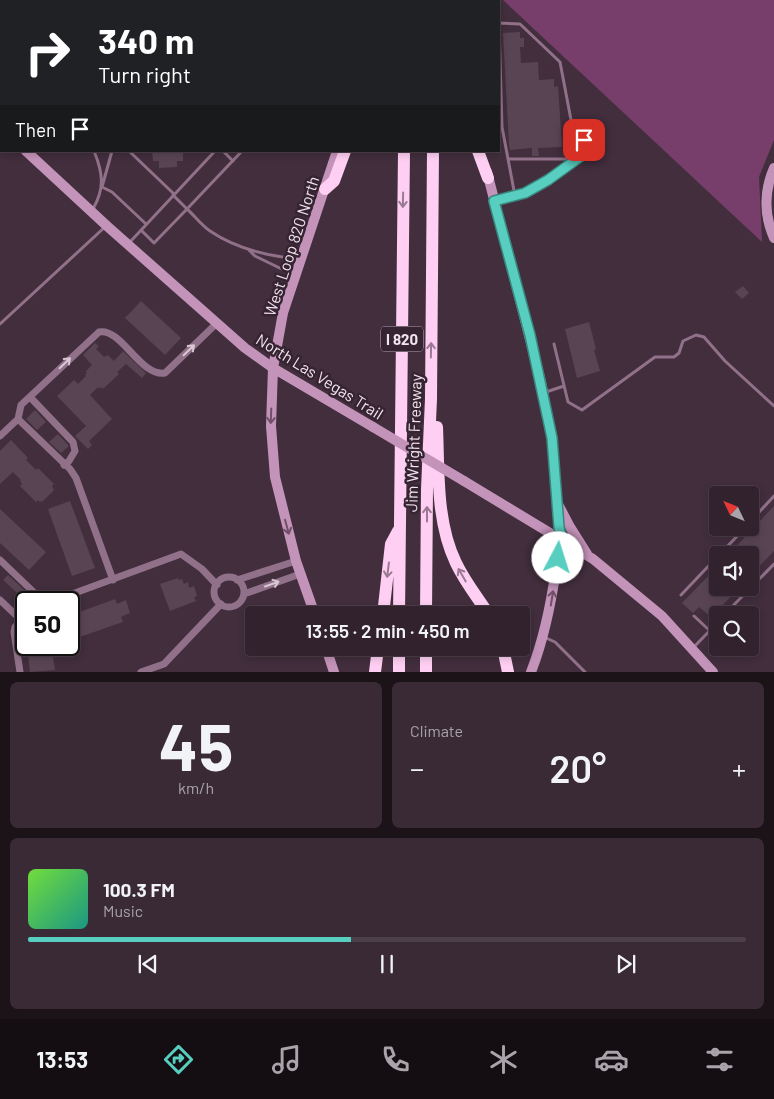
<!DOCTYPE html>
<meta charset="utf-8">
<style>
body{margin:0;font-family:Barlow,sans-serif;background:#3a2a36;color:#f1f3f6;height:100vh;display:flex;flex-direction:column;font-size:19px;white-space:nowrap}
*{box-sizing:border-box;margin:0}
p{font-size:16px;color:#a8a4aa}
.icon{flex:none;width:28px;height:28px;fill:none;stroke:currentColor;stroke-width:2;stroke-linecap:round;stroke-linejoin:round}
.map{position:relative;height:672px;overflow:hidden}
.panel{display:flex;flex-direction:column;gap:10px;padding:10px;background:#1c1319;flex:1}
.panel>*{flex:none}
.hud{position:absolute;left:0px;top:0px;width:500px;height:152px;box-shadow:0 2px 8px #0003,0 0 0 1px #4d3f4a;background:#202124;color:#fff;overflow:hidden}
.needle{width:32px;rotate:313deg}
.fabs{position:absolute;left:709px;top:486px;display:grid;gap:10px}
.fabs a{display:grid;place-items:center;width:50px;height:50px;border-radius:5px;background:#32222e;box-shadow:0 2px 8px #0003,0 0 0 1px #4d3f4a;font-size:25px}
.speed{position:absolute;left:15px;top:591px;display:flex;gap:10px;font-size:25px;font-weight:700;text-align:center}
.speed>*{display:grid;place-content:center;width:65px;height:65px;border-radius:50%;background:#32222e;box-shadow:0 2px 8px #0003,0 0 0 1px #4d3f4a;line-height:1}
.speed .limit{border:2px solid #111;border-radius:8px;background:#fff;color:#111}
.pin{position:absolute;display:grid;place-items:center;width:42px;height:42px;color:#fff;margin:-21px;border-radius:10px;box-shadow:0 2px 8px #0006}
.me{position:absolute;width:55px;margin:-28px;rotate:5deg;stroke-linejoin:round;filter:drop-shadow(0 0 4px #0008)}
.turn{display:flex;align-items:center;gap:18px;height:105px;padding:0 15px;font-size:22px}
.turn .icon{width:65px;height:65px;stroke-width:2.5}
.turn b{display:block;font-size:35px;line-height:42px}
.then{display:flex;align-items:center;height:48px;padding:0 15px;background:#0003;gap:10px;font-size:19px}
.big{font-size:38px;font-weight:600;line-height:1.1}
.panel .widget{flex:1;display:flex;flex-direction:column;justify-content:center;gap:8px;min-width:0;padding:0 18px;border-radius:8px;background:#3a2a36}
.panel .dial{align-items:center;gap:0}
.dial b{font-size:65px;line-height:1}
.song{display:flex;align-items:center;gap:15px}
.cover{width:60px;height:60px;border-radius:8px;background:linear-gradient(135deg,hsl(100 70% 55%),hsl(170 70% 35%))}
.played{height:5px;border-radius:2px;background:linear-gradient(90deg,#58cec0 45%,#4d3f4a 45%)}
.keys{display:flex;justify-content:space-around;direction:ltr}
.heat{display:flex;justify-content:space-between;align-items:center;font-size:28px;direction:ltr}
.panel .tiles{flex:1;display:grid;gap:10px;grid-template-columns:1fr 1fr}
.widget:last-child{grid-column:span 2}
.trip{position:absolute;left:245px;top:606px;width:285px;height:50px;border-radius:5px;background:#32222e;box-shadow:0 2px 8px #0003,0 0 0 1px #4d3f4a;font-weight:600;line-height:50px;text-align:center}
.tab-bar{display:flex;height:80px;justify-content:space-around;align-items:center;background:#140e12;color:#a8a4aa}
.tab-bar .icon{width:35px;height:35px}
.tab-bar .on{color:#58cec0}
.tab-bar b{font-size:22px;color:#f1f3f6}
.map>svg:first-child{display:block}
.green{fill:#773e6b}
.building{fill:#594454}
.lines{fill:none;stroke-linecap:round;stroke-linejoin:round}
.lane{stroke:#917189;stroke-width:3}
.street{stroke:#917189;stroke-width:7}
.secondary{stroke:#c493b9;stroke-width:10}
.highway{stroke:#fecff2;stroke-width:12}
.secondary-bridge{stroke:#c493b9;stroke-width:10}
.oneway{stroke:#9a7a92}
.oneway2{stroke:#d9c7d5}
.oneway3{stroke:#6f5069}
.route-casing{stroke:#39867d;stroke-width:12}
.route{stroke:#58cec0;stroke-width:9}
.labels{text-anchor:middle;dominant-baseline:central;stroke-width:5;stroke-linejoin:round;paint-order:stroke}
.shield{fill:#372433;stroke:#b9aab6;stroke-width:1}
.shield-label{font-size:15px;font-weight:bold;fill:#f1e4ee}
.street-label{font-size:16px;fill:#f1e4ee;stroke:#372433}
</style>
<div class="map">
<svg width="774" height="672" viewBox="0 0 774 672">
<rect width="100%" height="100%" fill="#422e3d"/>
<path class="green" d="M0,0H109L1,1L0,32Z
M503,0H774V140L759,177L762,242Z"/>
<path class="building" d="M520,32V38H524V47H520L521,63L538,62L539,80L554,79V87L558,86L562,147L538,148L539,156H532V148L510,150L509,145L503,33Z
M152,151H183V161H177V167L159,168V161H153Z
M743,286L749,293L742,299L735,292Z
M141,301L181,338L165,355L125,318Z
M589,322L596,349L594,350L600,371L577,378L565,329Z
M95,343L99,346L96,349L104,357L108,355L114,361L123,351L146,373L142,378L126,364L117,372L119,374L103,389L101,387L99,389L98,387L90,395L112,419L89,441L92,445L88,449L75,436L86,426L57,396L74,380L78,384L86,376L85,374L87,373L86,371L92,365L83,355Z
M35,410L46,422L37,430L26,419Z
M58,434L69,446L61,453L49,442Z
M11,440L28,458L26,460L34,468L37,470L38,468L54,484L52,486L54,490L43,501L40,502L38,500L36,502L20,486L22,484L20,481L21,480L13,472L0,484V451Z
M70,501L95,568L72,576L48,509Z
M774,506V551L750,576V555H728Z
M0,509L46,552L29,570L0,543Z
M718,566V588H739L711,617L699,607L693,613L682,603Z
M8,575L37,602H27L3,580Z
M178,578L179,580L182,579L184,584L188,582L189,588L194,586L197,596L194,597L196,601L170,611L160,584Z
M115,599L117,604L126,600L130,613L121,617L123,622L71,640L69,632V616Z
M27,645H47L48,652L52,651L55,670L30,672Z"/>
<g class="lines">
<path class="lane" d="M345,1L352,0
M499,25L502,127L515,196
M112,151L102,187L112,192L146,224
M118,151H121
M129,151L174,194
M223,151L233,161
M242,151L187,209C195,216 201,225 210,231C235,248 267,256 298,259
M508,159H574
M497,200L525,193L548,180L584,153V140L571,120L560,62L520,24L499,23
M93,209C105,188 103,173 94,151
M141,230L154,243L187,209L173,195
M130,242L215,151
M249,250L255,256L294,275
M0,324L106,226
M554,344L568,402L582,410L655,357H674L679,353L683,341L696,335L704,337L725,361L774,406
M546,392L564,386
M750,522L774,496
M719,555L745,528
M681,595L718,556
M724,615L774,564
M694,616L709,630
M546,638L555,642L585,672
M693,648L718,622"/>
<path class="street" d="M30,397L73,442L75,451L69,461L64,465
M18,419L70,469L76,478L113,580
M0,436L18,419L21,405L99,332C121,327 140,377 165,373L216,324
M0,560L44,602L64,597L181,554L202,569L217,585
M214 592a15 15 0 1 1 30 0a15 15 0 1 1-30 0Z
M237,580L296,561
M244,594L300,574
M0,600L21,620L26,621
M20,672L14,632L15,627L21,620
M141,672L164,664L221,604"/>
<path class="secondary" d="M362,1V0
M478,1V0
M0,127L1,128
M26,151L107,226L245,348L273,368L373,427
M774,168C764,191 764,215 774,238
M487,172L541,382L552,438L559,527C562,542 559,554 556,569C551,604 544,639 531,672
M464,481L593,559L662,616L713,672
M559,506L570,527L587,554
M315,615L296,561L275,477L271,426L273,368L283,313L337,151
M326,648L334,672"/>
<path class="highway" d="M448,0V1
M381,1V0
M405,1V0
M433,1V0
M478,151L488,178
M325,189L334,181L345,151
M437,427C439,472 436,522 456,563C465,582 478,598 489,615
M383,615L391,544L398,531
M399,615L404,151
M426,615L427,489L431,399L433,151
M503,648L508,672
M375,672L378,648
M399,672V648
M426,672V648"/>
<path class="secondary-bridge" d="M373,427L464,481"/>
</g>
<defs><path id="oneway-shaft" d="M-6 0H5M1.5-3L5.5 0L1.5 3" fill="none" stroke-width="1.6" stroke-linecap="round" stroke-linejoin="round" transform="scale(1.25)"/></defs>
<g class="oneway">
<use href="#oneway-shaft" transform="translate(403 200) rotate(91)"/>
<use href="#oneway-shaft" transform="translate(431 350) rotate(-89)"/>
<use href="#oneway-shaft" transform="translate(427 514) rotate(-90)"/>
<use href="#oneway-shaft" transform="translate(388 570) rotate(97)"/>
<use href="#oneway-shaft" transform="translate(462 575) rotate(-120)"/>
</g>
<g class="oneway2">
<use href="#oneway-shaft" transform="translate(189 350) rotate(-44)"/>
<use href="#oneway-shaft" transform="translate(65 363) rotate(-44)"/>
<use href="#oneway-shaft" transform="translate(272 584) rotate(-19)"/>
</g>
<g class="oneway3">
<use href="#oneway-shaft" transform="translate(271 416) rotate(92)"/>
<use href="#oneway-shaft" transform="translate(287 527) rotate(75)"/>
<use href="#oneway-shaft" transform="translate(552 598) rotate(-81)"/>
</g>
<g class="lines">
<g class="route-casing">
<path id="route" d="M558,558L562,540L559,527L552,438L548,419L530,335L494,201L525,193L548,180L584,154V140"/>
</g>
<use href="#route" class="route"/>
</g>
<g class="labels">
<rect class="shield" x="381" y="326.5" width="42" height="25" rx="4"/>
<g class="shield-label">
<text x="402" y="339">I 820</text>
</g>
<g class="street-label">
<text transform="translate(291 246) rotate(-72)">West Loop 820 North</text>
<text transform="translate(320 376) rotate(32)">North Las Vegas Trail</text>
<text transform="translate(413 443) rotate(-88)">Jim Wright Freeway</text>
</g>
</g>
</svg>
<div class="fabs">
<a><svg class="needle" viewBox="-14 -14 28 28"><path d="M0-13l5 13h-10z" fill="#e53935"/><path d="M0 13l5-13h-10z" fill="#a8a4aa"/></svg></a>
<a><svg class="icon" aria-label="sound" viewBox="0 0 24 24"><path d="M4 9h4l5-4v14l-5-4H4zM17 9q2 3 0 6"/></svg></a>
<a><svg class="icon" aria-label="search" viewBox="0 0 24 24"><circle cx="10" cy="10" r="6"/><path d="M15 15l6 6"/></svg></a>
</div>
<div class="speed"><div class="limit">50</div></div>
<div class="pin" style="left:584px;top:140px;background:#d93025"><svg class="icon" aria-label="arrive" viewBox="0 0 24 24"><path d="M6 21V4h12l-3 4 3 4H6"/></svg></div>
<svg class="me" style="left:558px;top:558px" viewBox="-20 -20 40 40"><circle r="19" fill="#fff"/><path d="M0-13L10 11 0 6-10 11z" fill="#58cec0"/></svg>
<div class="trip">13:55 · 2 min · 450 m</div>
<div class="hud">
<div class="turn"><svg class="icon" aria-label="right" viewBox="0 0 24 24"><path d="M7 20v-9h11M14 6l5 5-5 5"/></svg><div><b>340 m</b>Turn right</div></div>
<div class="then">Then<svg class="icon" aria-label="arrive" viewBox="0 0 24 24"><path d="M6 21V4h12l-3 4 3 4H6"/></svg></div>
</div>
</div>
<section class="panel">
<div class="tiles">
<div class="widget dial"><b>45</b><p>km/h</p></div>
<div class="widget"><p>Climate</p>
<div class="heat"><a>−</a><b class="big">20°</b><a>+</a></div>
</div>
<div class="widget">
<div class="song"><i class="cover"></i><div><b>100.3 FM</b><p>Music</p></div></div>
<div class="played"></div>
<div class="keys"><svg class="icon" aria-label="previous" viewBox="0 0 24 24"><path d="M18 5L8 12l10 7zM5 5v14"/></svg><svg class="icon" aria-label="pause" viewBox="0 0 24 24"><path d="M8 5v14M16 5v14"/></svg><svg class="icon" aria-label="next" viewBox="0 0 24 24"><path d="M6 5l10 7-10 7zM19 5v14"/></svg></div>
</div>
</div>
</section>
<nav class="tab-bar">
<b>13:53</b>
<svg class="icon on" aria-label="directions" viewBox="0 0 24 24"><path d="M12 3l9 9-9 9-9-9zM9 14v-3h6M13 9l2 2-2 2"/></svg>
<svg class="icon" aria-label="music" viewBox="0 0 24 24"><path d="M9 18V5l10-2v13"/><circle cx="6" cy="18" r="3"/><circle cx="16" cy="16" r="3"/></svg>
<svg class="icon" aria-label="phone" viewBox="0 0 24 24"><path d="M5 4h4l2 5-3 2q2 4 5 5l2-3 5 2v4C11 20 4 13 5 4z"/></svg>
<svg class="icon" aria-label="climate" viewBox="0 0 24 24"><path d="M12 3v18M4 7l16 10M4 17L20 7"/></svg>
<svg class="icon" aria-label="car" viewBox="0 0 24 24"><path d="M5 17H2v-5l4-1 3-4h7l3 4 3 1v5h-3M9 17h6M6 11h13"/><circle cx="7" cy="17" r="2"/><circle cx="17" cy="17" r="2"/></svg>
<svg class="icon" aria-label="filters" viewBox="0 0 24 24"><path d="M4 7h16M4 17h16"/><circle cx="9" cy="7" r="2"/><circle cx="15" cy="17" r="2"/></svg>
</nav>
